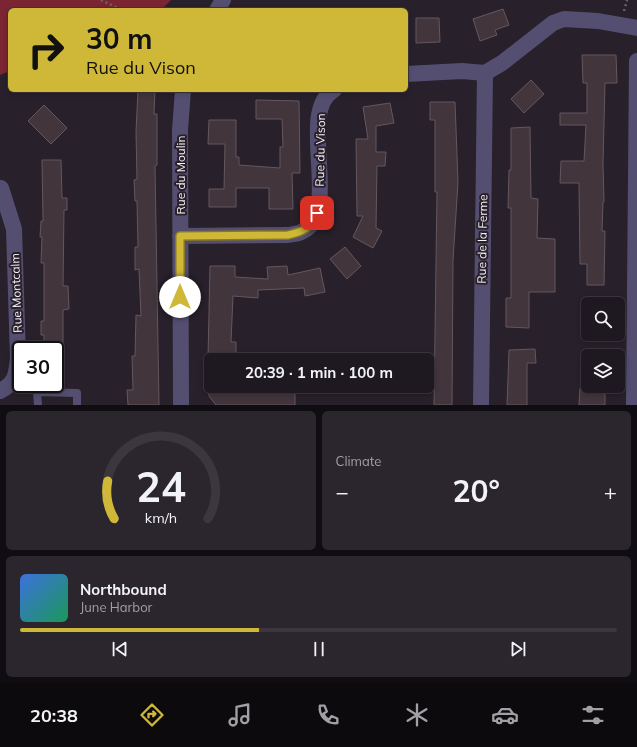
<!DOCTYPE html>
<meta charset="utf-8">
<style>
body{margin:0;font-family:Mulish,sans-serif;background:#2b252d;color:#f1f3f6;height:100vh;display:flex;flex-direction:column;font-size:15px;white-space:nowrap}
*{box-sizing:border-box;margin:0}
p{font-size:13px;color:#a1a0a5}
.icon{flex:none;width:22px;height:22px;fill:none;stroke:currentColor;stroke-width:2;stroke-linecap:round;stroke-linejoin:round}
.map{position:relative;height:405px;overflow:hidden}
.details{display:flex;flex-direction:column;gap:6px;padding:6px;background:#100d12;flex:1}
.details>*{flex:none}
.guide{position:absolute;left:8px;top:8px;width:400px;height:84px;border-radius:6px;box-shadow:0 2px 6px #0003,0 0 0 1px #3c373e;background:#cfb837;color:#111;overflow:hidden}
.fabs{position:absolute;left:581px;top:297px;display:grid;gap:8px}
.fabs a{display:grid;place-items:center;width:44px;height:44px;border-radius:6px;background:#1e1820;box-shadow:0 2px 6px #0003,0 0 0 1px #3c373e;font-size:20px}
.speed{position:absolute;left:12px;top:341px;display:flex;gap:8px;font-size:20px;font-weight:700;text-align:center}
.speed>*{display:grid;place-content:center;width:52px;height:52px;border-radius:50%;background:#1e1820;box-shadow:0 2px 6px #0003,0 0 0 1px #3c373e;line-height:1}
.speed .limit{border:2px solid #111;border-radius:6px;background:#fff;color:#111}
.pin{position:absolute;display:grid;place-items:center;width:34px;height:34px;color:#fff;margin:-17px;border-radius:8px;box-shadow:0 2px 6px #0006}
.me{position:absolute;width:44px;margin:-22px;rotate:0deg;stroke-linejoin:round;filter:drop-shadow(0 0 3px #0008)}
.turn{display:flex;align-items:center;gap:14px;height:84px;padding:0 12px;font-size:18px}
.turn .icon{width:52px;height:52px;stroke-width:2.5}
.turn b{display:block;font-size:28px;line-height:34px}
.big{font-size:30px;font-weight:700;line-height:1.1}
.details .widget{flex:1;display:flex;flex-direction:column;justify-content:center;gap:6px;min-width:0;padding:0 14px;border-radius:6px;background:#2b252d}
.details .dial{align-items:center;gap:0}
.dial svg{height:104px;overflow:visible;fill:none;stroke:#3c373e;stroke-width:7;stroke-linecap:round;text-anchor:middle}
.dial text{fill:#f1f3f6;stroke:none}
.song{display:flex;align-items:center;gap:12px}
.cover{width:48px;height:48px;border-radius:6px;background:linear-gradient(135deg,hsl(220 70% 55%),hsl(150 70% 35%))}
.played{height:4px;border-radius:2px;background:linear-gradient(90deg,#cfb837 40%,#3c373e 40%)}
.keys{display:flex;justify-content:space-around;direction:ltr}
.heat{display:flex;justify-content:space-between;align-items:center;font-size:22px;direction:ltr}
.details .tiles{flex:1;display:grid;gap:6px;grid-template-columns:1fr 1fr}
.widget:last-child{grid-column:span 2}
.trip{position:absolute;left:204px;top:353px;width:230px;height:40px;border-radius:6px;background:#1e1820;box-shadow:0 2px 6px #0003,0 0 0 1px #3c373e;font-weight:700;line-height:40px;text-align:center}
.dock{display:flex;height:64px;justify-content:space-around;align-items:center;background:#0c0a0d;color:#a1a0a5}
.dock .icon{width:28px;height:28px}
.dock .on{color:#cfb837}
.dock b{font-size:18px;color:#f1f3f6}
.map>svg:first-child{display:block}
.forest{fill:#7b2532}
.building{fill:#42353c;stroke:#65575e}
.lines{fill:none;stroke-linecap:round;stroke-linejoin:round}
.path{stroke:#6b636c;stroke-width:2.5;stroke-dasharray:2 3;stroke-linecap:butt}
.service{stroke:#544f70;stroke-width:8}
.minor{stroke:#544f70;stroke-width:16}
.route-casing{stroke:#877824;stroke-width:10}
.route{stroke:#cfb837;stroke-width:7}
.labels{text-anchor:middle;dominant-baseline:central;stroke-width:4;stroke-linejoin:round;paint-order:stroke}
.street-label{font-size:12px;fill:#f6f0f7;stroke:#28202a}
</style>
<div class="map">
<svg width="637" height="405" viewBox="0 0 637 405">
<rect width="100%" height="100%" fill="#28202a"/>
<path class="forest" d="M0,0H171L161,10H10V71L0,75Z"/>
<path class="building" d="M503,9L509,25L495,30L497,35L480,41L473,19Z
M416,18H439L440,42L416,43Z
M582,55H616L617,83H605L603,163L604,202H603L602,231H605L604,285H587V264H580L579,183H560L561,161H584L586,125H560V113H587V83H583Z
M531,80L544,94L524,113L511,99Z
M138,90H155L154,114H157V165L155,166L159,405H128L127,390H133L132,356H135L136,315L141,316L139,269L135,270V247H138L137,201H135L134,180L137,179L136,132Z
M256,100L299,101L300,173H292L293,209H269V188H236V207H209V189H224L225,144H208L209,120H236V157H239V165L280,168V147H283L282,119H256Z
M430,102H455L458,182L453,261L452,405H434L437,192H435V120H430Z
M390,103L394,123L376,126V152H386L385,166H377L376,228L382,231L373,248L353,237L363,216H357L356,139H368L363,107Z
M44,105L67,128L51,144L28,121Z
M530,127L531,198L538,199L537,238L555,239V292H529V328L506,327V298H511V208H508L509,170H511V128Z
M42,160H61L62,198H67V210H64L63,286H68L69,309L63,310V345H44V335H41V321H44V263H41L42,237H40L41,221H43Z
M345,247L361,266L347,279L330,259Z
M210,266H235V277L268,279L267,267L287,266L288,275L320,268L325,292L305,296L304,288L258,290V298L233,296L231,342H236V358H208Z
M535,349L536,363H527V405H507L509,350Z
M209,386H295V405H216L209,396Z
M580,388H605V405H579Z"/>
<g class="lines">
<path class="path" d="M101,0L122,10
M624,11L627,0"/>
<path class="service" d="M38,405L37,392L77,393V405"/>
<path class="minor" d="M217,10L223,0
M406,74L462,71L485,73L502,63L553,23L564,19L598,21L637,28
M180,236L288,235C293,234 299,234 303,231C342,212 296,110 334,90
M0,391C16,383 16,375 18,358L14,229L1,188
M181,405L180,130L183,90
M481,405L485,73
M634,405L637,61"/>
</g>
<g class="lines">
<g class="route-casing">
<path id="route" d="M180,297V236L288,235C305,231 309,229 317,213"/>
</g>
<use href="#route" class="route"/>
</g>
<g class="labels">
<g class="street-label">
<text transform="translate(320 150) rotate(-89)">Rue du Vison</text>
<text transform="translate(180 175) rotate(-90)">Rue du Moulin</text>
<text transform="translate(482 239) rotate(-89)">Rue de la Ferme</text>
<text transform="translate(16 293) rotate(-92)">Rue Montcalm</text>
</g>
</g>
</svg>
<div class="fabs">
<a><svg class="icon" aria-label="search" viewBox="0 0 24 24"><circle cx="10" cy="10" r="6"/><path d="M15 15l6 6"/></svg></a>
<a><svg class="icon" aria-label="layers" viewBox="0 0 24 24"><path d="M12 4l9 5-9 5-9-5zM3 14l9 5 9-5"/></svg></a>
</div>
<div class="speed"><div class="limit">30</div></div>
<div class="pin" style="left:317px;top:213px;background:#d93025"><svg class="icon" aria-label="arrive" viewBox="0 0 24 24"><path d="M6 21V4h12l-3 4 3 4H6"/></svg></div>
<svg class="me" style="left:180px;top:297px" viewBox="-20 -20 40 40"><circle r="19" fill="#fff"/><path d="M0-13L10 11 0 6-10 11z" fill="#cfb837"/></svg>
<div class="trip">20:39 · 1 min · 100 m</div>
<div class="guide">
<div class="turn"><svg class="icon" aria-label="right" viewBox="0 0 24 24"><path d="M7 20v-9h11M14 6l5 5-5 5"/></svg><div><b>30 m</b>Rue du Vison</div></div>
</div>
</div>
<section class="details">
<div class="tiles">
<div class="widget dial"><svg viewBox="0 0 100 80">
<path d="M14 69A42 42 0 1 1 86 69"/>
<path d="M14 69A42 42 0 0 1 9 40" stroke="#cfb837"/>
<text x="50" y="56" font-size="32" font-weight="700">24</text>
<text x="50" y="72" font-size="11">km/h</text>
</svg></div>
<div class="widget"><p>Climate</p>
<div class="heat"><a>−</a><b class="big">20°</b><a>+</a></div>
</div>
<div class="widget">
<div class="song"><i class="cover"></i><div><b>Northbound</b><p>June Harbor</p></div></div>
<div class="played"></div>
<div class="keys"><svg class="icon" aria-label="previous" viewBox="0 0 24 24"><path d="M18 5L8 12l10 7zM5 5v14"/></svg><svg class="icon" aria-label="pause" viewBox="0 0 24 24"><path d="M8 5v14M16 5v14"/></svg><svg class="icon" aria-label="next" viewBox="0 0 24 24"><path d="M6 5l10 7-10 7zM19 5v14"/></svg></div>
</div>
</div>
</section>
<nav class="dock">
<b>20:38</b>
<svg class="icon on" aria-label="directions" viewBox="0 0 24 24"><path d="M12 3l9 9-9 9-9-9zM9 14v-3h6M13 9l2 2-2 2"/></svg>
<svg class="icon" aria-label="music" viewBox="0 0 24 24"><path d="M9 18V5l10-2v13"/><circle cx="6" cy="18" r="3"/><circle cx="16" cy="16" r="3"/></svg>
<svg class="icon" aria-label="phone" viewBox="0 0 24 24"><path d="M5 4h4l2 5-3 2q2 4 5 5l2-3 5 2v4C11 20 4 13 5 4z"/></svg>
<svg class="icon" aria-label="climate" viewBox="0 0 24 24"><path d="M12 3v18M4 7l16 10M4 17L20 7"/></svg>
<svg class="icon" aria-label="car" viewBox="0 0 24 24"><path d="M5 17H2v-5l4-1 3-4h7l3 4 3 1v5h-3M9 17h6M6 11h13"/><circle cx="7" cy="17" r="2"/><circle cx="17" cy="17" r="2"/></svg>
<svg class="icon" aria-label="filters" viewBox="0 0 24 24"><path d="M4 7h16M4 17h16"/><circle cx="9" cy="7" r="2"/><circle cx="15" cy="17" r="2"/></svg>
</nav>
